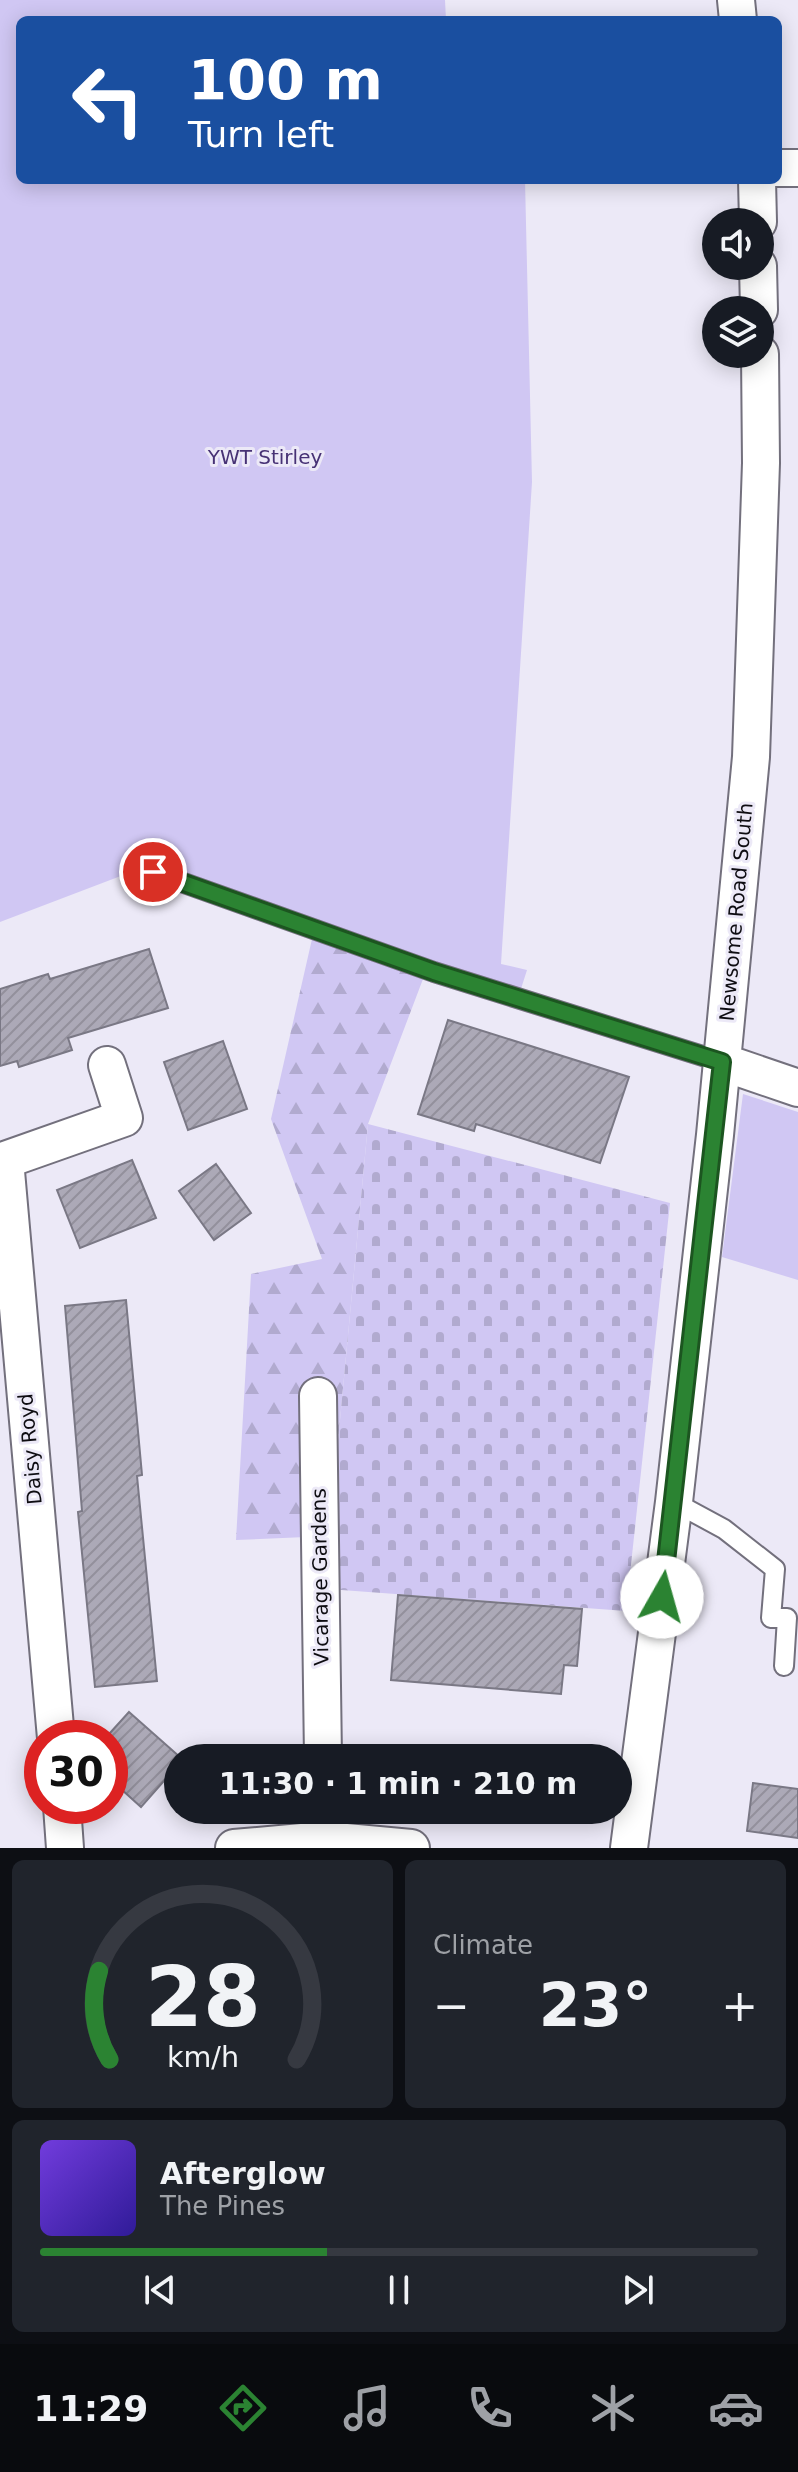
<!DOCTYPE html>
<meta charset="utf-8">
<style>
body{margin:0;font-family:"DejaVu Sans",sans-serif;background:#20242c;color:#f1f3f6;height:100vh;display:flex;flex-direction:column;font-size:30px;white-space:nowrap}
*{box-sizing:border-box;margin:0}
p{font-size:26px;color:#9ea1a6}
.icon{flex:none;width:44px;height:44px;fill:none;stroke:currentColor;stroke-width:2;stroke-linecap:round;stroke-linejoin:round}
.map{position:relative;height:1848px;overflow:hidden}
.drawer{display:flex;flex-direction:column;gap:12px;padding:12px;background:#0d0f14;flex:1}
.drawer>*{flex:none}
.banner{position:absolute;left:16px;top:16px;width:766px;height:168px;border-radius:12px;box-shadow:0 4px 20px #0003;background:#1a4fa0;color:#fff;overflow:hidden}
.fabs{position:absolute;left:702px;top:208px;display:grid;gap:16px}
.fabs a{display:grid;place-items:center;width:72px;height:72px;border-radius:50%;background:#171b24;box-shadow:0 4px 20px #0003;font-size:40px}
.speed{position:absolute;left:24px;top:1720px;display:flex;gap:16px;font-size:40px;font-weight:700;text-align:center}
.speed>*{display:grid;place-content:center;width:104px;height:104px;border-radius:50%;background:#171b24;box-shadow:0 4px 20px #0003;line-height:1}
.speed .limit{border:12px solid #d22;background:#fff;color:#111}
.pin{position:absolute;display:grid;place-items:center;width:68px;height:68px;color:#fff;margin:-34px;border:4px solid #fff;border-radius:50%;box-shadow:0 2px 8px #0007}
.me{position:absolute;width:88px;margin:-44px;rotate:7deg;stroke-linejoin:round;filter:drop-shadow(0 0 6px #0008)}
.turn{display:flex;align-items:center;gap:28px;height:168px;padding:0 40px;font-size:36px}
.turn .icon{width:104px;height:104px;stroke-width:2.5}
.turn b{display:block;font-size:56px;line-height:68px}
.big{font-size:60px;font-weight:700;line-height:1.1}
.drawer .widget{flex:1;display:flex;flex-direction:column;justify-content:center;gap:12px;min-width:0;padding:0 28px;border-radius:12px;background:#20242c}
.drawer .dial{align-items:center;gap:0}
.dial svg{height:208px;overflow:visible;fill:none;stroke:#363941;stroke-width:7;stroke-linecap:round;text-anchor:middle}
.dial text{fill:#f1f3f6;stroke:none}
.song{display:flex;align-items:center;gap:24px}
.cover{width:96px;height:96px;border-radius:12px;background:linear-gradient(135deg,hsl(260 70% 55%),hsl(250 70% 35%))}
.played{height:8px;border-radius:4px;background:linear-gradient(90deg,#2b8332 40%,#363941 40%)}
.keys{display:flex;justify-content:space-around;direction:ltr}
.heat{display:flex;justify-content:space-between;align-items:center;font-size:44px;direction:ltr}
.drawer .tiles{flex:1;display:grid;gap:12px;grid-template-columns:1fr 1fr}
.widget:last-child{grid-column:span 2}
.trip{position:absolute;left:164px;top:1744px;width:468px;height:80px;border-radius:40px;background:#171b24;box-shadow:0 4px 20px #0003;font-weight:700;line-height:80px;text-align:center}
.dock{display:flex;height:128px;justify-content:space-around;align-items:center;background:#090b0e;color:#9ea1a6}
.dock .icon{width:56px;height:56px}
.dock .on{color:#2b8332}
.dock b{font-size:36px;color:#f1f3f6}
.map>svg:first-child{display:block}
.forest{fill:url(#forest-firs)}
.cemetery{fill:url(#cemetery-stones)}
.green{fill:#d0c7f3}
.building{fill:url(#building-hatch);stroke:#7a7885;stroke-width:2}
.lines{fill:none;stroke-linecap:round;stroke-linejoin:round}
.service-casing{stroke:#73707d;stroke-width:22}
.minor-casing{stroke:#73707d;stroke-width:40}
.service{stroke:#fff;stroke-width:18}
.minor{stroke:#fff;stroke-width:36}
.route-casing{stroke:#1c5520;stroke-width:20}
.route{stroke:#2b8332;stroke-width:14}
.labels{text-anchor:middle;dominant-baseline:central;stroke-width:6;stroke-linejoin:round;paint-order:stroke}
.park-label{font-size:20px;fill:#473275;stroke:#ece9f7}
.street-label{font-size:20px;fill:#0e0d12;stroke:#ece9f7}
</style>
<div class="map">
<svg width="798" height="1848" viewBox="0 0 798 1848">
<defs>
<pattern id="forest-firs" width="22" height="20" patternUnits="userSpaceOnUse" patternTransform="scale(2)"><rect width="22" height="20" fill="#d0c7f3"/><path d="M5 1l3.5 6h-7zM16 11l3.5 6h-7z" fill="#b1aacf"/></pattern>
<pattern id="cemetery-stones" width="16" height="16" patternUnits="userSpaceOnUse" patternTransform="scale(2)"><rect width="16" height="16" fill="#d0c7f3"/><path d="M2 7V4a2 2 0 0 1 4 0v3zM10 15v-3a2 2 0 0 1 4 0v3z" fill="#b1aacf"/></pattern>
<pattern id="building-hatch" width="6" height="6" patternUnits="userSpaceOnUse" patternTransform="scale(2)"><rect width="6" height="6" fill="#aca9b7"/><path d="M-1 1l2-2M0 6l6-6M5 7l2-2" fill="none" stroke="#93909c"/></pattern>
</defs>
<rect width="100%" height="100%" fill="#ece9f7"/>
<path class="forest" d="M312,939L423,979L368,1124L329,1536L236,1540L251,1274L322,1259L271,1119Z"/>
<path class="cemetery" d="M368,1124L670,1203L626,1611L328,1589L329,1536Z"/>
<path class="green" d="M0,0H445L446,20H20V180H525L532,482L501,964L527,970L519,995L157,865L126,874L0,922Z
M743,1094L798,1112V1280L722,1257Z"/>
<path class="building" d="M149,949L168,1008L68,1038L72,1050L19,1067L17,1061L0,1066V989L48,974L50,979Z
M448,1020L629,1077L600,1163L476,1124L474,1131L418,1114Z
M223,1041L247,1109L188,1130L164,1062Z
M132,1160L156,1218L80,1248L57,1190Z
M216,1164L251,1213L214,1240L179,1191Z
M126,1300L142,1475L137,1476L157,1681L95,1687L78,1512L82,1511L65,1306Z
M398,1595L582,1609L577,1666L564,1665L561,1694L391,1680Z
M129,1712L181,1758H178V1765L141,1807L110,1779V1733Z
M753,1783L798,1789V1838L747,1831Z"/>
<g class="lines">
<g class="service-casing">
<path id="service" d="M153,872L434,972L722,1062
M674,1502L724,1529L775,1569L771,1618H787L784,1666"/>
</g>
<g class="minor-casing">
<path id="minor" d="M736,0L738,20
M778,168H798
M757,180L758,222
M758,266L759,310
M722,1062L798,1088
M318,1396L323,1758
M56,1738L5,1160L124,1118L107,1065
M62,1806L65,1848
M234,1848L324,1840L411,1848
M629,1848L674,1502L715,1135L751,757L761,463L760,354"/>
</g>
<use href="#service" class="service"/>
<use href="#minor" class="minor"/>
</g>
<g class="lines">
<g class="route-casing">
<path id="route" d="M153,872L434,972L722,1062L662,1597"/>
</g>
<use href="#route" class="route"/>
</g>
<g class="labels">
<g class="park-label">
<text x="265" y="457">YWT Stirley</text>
</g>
<g class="street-label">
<text transform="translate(736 912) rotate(-85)">Newsome Road South</text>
<text transform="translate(30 1449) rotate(-95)">Daisy Royd</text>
<text transform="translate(320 1577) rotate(-91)">Vicarage Gardens</text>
</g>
</g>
</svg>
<div class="fabs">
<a><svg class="icon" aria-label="sound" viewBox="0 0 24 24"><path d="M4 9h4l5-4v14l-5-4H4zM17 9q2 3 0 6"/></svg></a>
<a><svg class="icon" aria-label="layers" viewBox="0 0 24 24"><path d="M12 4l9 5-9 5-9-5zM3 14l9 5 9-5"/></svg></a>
</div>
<div class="speed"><div class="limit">30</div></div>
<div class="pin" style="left:153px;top:872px;background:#d93025"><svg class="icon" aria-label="arrive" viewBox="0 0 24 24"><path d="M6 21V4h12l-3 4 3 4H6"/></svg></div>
<svg class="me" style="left:662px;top:1597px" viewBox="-20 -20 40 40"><circle r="19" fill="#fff"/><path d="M0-13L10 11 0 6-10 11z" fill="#2b8332"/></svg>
<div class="trip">11:30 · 1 min · 210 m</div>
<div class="banner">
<div class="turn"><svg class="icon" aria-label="left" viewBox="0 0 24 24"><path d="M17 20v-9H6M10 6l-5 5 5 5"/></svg><div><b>100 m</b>Turn left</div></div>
</div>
</div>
<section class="drawer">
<div class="tiles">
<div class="widget dial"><svg viewBox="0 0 100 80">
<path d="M14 69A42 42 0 1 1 86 69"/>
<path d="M14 69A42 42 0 0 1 10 35" stroke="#2b8332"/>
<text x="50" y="56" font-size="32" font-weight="700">28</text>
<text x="50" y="72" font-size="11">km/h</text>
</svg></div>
<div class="widget"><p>Climate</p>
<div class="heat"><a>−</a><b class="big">23°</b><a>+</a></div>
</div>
<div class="widget">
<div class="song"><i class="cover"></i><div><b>Afterglow</b><p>The Pines</p></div></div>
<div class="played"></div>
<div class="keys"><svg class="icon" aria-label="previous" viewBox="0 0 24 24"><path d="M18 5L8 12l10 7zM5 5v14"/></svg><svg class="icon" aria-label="pause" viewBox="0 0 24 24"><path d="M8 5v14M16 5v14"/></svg><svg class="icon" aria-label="next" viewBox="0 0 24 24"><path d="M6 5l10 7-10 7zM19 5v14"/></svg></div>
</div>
</div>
</section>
<nav class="dock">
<b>11:29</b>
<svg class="icon on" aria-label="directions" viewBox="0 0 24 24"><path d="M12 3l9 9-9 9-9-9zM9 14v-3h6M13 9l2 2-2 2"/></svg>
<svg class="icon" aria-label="music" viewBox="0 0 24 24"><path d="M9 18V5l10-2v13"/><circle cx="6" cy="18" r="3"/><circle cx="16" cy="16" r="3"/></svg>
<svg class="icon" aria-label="phone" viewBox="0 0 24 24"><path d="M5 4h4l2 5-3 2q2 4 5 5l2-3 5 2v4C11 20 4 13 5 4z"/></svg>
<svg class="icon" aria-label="climate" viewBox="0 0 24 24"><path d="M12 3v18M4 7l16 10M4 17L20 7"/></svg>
<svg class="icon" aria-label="car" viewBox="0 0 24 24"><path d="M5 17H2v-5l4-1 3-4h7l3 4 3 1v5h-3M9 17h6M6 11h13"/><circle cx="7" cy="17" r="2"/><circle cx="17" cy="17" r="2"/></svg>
</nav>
